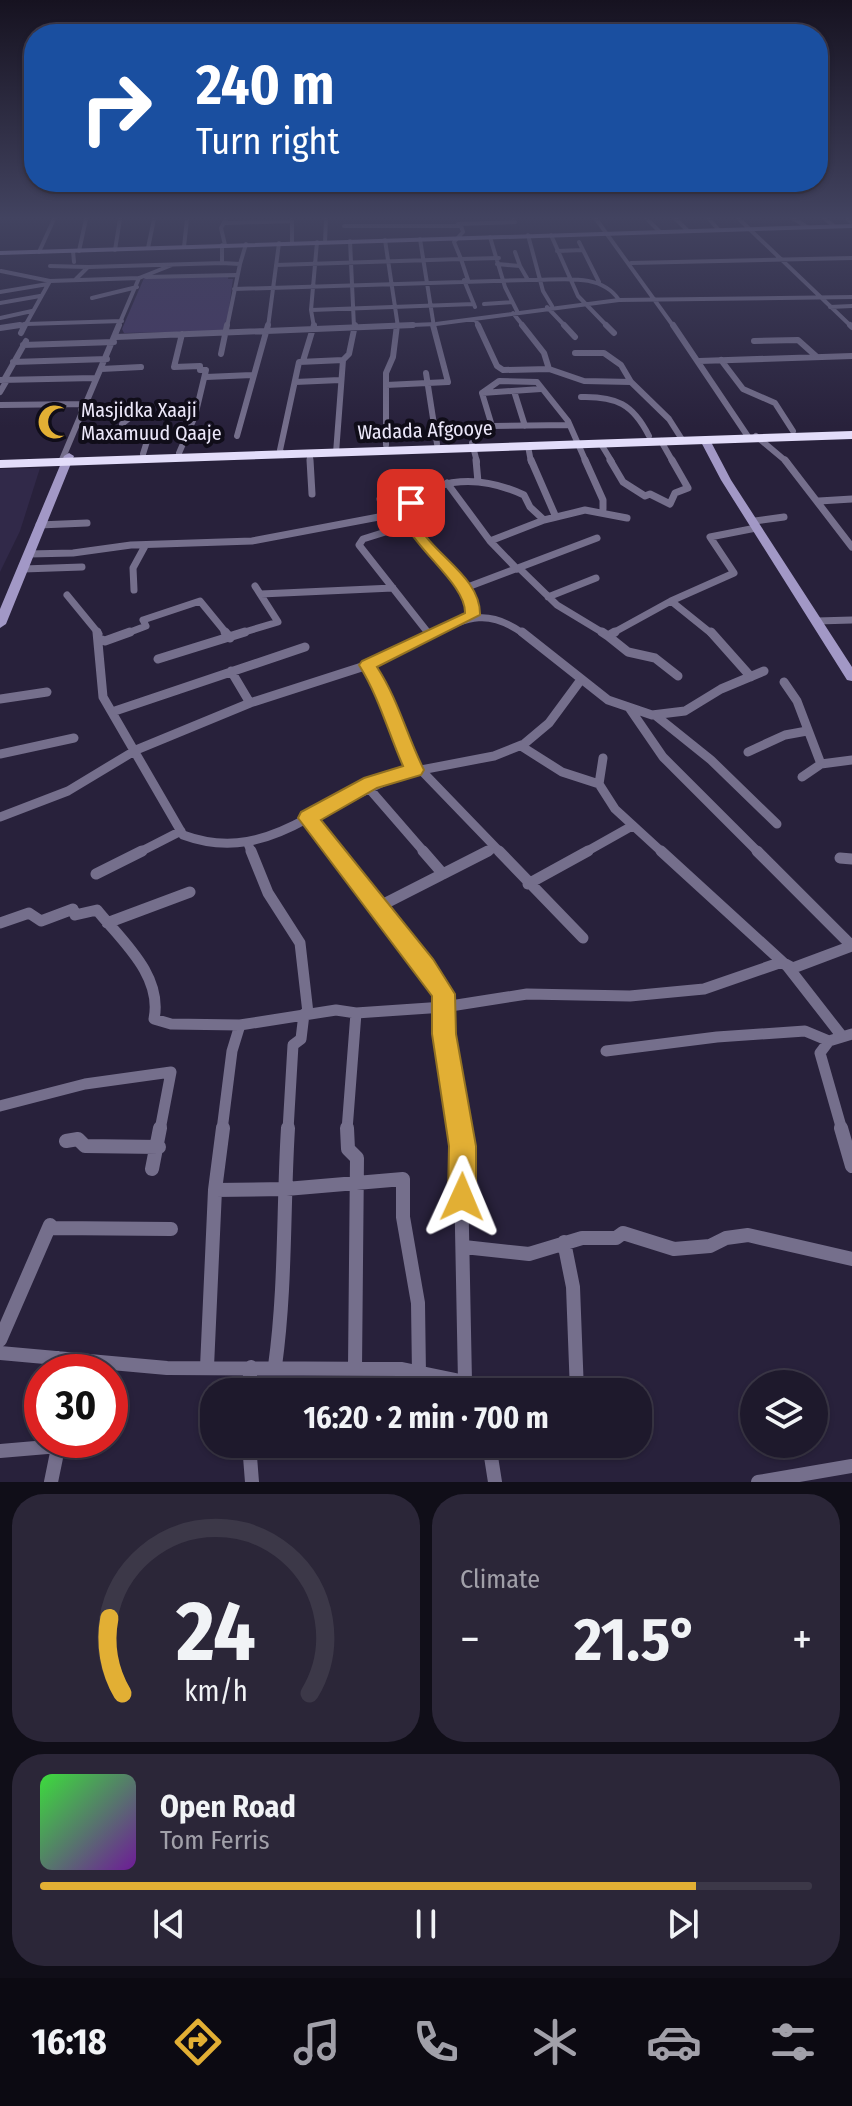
<!DOCTYPE html>
<meta charset="utf-8">
<style>
body{margin:0;font-family:"Fira Sans Condensed",sans-serif;background:#2b2638;color:#f1f3f6;height:100vh;display:flex;flex-direction:column;font-size:30px;white-space:nowrap}
*{box-sizing:border-box;margin:0}
p{font-size:26px;color:#a1a0a9}
.icon{flex:none;width:44px;height:44px;fill:none;stroke:currentColor;stroke-width:2;stroke-linecap:round;stroke-linejoin:round}
.map{position:relative;height:1482px;overflow:hidden}
.details{display:flex;flex-direction:column;gap:12px;padding:12px;background:#100e18;flex:1}
.details>*{flex:none}
.hud{position:absolute;left:24px;top:24px;width:804px;height:168px;border-radius:32px;box-shadow:0 2px 6px #0004,0 0 0 2px #3c3848;background:#1a4fa0;color:#fff;overflow:hidden}
.buttons{position:absolute;left:740px;top:1370px;display:grid;gap:16px}
.buttons a{display:grid;place-items:center;width:88px;height:88px;border-radius:50%;background:#1e192c;box-shadow:0 2px 6px #0004,0 0 0 2px #3c3848;font-size:40px}
.speed{position:absolute;left:24px;top:1354px;display:flex;gap:16px;font-size:40px;font-weight:700;text-align:center}
.speed>*{display:grid;place-content:center;width:104px;height:104px;border-radius:50%;background:#1e192c;box-shadow:0 2px 6px #0004,0 0 0 2px #3c3848;line-height:1}
.speed .limit{border:12px solid #d22;background:#fff;color:#111}
.pin{position:absolute;display:grid;place-items:center;width:68px;height:68px;color:#fff;margin:-34px;border-radius:16px;box-shadow:0 4px 12px #0006}
.me{position:absolute;width:88px;margin:-44px;rotate:1deg;stroke-linejoin:round;filter:drop-shadow(0 0 6px #0008)}
.turn{display:flex;align-items:center;gap:28px;height:168px;padding:0 40px;font-size:36px}
.turn .icon{width:104px;height:104px;stroke-width:2.5}
.turn b{display:block;font-size:56px;line-height:68px}
.big{font-size:60px;font-weight:700;line-height:1.1}
.details .widget{flex:1;display:flex;flex-direction:column;justify-content:center;gap:12px;min-width:0;padding:0 28px;border-radius:32px;background:#2b2638}
.details .dial{align-items:center;gap:0}
.dial svg{height:208px;overflow:visible;fill:none;stroke:#3c3848;stroke-width:7;stroke-linecap:round;text-anchor:middle}
.dial text{fill:#f1f3f6;stroke:none}
.song{display:flex;align-items:center;gap:24px}
.cover{width:96px;height:96px;border-radius:12px;background:linear-gradient(135deg,hsl(120 70% 55%),hsl(280 70% 35%))}
.played{height:8px;border-radius:4px;background:linear-gradient(90deg,#e2af34 85%,#3c3848 85%)}
.keys{display:flex;justify-content:space-around;direction:ltr}
.heat{display:flex;justify-content:space-between;align-items:center;font-size:44px;direction:ltr}
.details .tiles{flex:1;display:grid;gap:12px;grid-template-columns:1fr 1fr}
.widget:last-child{grid-column:span 2}
.trip{position:absolute;left:200px;top:1378px;width:452px;height:80px;border-radius:32px;background:#1e192c;box-shadow:0 2px 6px #0004,0 0 0 2px #3c3848;font-weight:700;line-height:80px;text-align:center}
.tabs{display:flex;height:128px;justify-content:space-around;align-items:center;background:#0c0a12;color:#a1a0a9}
.tabs .icon{width:56px;height:56px}
.tabs .current{color:#e2af34}
.tabs b{font-size:36px;color:#f1f3f6}
.map>svg:first-child{display:block}
.built{fill:#312949}
.green{fill:#443865}
.lines{fill:none;stroke-linecap:round;stroke-linejoin:round}
.street-far5{stroke:#756f8c;stroke-width:4}
.street-far4{stroke:#756f8c;stroke-width:6}
.street-far3{stroke:#756f8c;stroke-width:7}
.street-far2{stroke:#756f8c;stroke-width:9}
.street-far1{stroke:#756f8c;stroke-width:11}
.street{stroke:#756f8c;stroke-width:14}
.secondary{fill:#a298c6;fill-rule:evenodd}
.highway{fill:#e3ddfa;fill-rule:evenodd}
.route{fill:#e2af34;stroke:#937222;stroke-width:2}
.labels{text-anchor:middle;dominant-baseline:central;stroke-width:8;stroke-linejoin:round;paint-order:stroke}
.far-poi-label{font-size:20px;fill:#ece8fa;stroke:#100d19;text-anchor:start}
.far-street-label{font-size:20px;fill:#ece8fa;stroke:#100d19}
</style>
<div class="map">
<svg width="852" height="1482" viewBox="0 0 852 1482">
<rect width="100%" height="100%" fill="#28213b"/>
<path class="built" d="M40,468L20,531L0,572V469Z"/>
<path class="green" d="M229,275L228,279H233L226,331L124,333L122,329L144,278Z"/>
<g class="lines">
<path class="street-far5" d="M292,219V243
M596,219L674,327
M647,219L660,232
M676,219L688,231
M709,219L719,230
M739,219L852,327
M794,219L807,227
M825,219L834,226
M847,219L852,223
M226,223L292,221
M458,224L515,222L512,219
M344,226H461L463,232L454,242L461,259L499,258
M528,235L543,291L552,306
M551,235L578,296L608,327
M490,237L505,287L517,311
M420,239L434,327
M385,240L398,327
M350,241L354,327
M325,242L326,219
M579,242L599,282
M222,245V263L240,264L227,327
M225,245L221,228L226,219
M184,247L187,219
M148,248L154,219
M115,250L120,219
M73,251L74,262
M79,251L86,219
M557,251L583,250
M39,252L54,219
M515,252L520,266
M631,263L852,258
M240,264L246,244
M497,264L520,266L528,280C558,281 600,271 619,300
M276,265L461,259L468,280
M50,266L88,267
M1,271L50,281
M146,277L236,275
M76,279L88,267L223,263
M464,280L475,307
M234,289L528,280
M0,292L48,284
M92,298L137,287
M0,303L40,296
M484,304L512,302
M547,307L566,327
M830,307L852,306
M311,310L474,304
M513,313L524,327
M0,318L32,311
M475,319L479,327
M122,321L26,324L50,281L139,278L172,265
M7,327L26,324L24,327
M118,327L139,278
M268,327L279,243
M314,327L311,310L317,242
M364,327L436,324L619,300L852,297"/>
<path class="street-far4" d="M478,325L497,366L503,370L549,369L584,381L631,382
M522,325L544,353L549,369
M564,325L575,337
M606,325L614,333
M673,325L749,438
M850,325L852,327
M0,328L20,325
M21,333L25,325
M116,337L413,325
M754,341L798,340L817,357
M23,345L114,342
M575,353H604L621,365L631,382L669,419L683,441
M221,354L227,325
M721,360L743,389L775,403L793,431
M303,361L314,325
M699,361L852,356
M13,362L107,359
M101,369L141,367
M426,373L437,444
M206,377L252,375
M0,380L95,378
M4,380L26,341
M295,382L340,380
M386,385L448,382L433,325
M514,391L525,426
M0,392L7,380
M482,393L541,389
M581,397C616,396 633,404 649,436
M0,405L84,404
M81,410L137,406V412L122,424V431L148,438L143,454
M569,425L492,426L482,393L499,381L537,382L568,421L586,462
M237,436L268,325
M756,436L787,462
M661,441L673,462
M472,443L477,462
M601,444L612,462
M386,445V373L393,357L397,325
M528,446L531,462
M179,453L195,416L206,370H200V366L174,367L182,334
M336,453L343,360
M310,454V462
M283,455L280,450L299,362L343,360L349,354L355,325
M61,462L119,325"/>
<path class="street-far3" d="M310,460L312,494
M476,460L478,482
M531,460L555,515
M585,460L603,500V509
M610,460L623,482L645,496L650,494L670,504L675,493L688,488L672,460
M785,460L852,547
M447,483L490,541
M402,484L428,490
M380,499L385,522
M819,501L852,499
M755,521L784,517
M411,524L363,539L359,545L429,634
M39,525L87,523
M29,554L73,553L131,545L252,541L384,516
M519,568L557,605L605,634
M23,569L82,567
M517,569L490,541L544,520
M465,588L597,538
M134,590L133,568L145,546
M261,594L393,588
M67,595L99,634
M548,597L596,578
M671,601L712,634
M473,615C465,573 424,550 407,512C433,472 485,477 524,495L530,507L544,520L585,510L627,518
M817,621L852,620
M125,634L146,626L143,620L200,601L227,634
M238,634L278,622L255,586
M432,634C469,617 488,608 524,634
M611,634L671,601L734,573L710,537L756,528"/>
<path class="street-far2" d="M97,632L103,697L183,835C229,852 267,841 308,818L335,853
M225,632L230,638
M522,632L608,700L652,715L685,711L721,689L764,671
M602,632L608,636L615,632
M711,632L751,677
M608,636L628,652L655,658L678,676
M99,639L105,641L130,632
M158,659L245,632
M368,665L414,770
M231,671L250,703
M784,682L797,701L821,764
M0,699L47,692
M630,709L663,757L759,853
M112,712L305,647
M655,715L711,760L777,824
M521,746L562,772L599,784
M748,752L785,735L807,731
M0,754L74,738
M603,758L599,784L615,809L663,853
M419,768L501,853
M802,777L821,764L852,760
M366,785L425,853
M0,817L68,791L136,750L250,703L368,665L437,632
M308,818L400,774L494,756L524,744L549,723L580,681
M248,844L252,853
M138,853L181,831
M485,853L494,848
M584,853L632,826"/>
<path class="street-far1" d="M251,851L268,893L300,943L308,1013
M333,851L443,994L444,1034L460,1130
M423,851L443,874
M499,851L583,938
M661,851L788,967L841,1035
M840,858L852,859
M96,874L142,851
M528,884L588,851
M378,907L488,851
M0,923L29,913L41,921L73,909L75,915L97,910C121,940 163,975 154,1019L171,1024L240,1025L336,1010L356,1013L444,1007L527,994L630,996L704,989L782,962L793,968L852,946L757,851
M107,923L190,892
M829,1041L820,1053L842,1130
M606,1051L717,1037L805,1031L829,1041L852,1034
M0,1106L85,1084L171,1072L160,1130
M222,1130L232,1051L240,1025
M288,1130L293,1045L301,1039L304,1014
M347,1130L356,1013"/>
<path class="street" d="M347,1128L348,1149L357,1158L355,1368
M460,1128L465,1382
M841,1128L852,1166
M66,1141L78,1139L85,1146L159,1147
M152,1169L160,1128
M215,1190L286,1189L403,1179V1217L418,1303L419,1375
M564,1242L573,1287L577,1392
M464,1247L529,1254L582,1238H616L623,1233L674,1249L710,1246L726,1238L748,1235L852,1259
M0,1340L50,1225L53,1228L171,1229
M0,1353L167,1368L402,1369L465,1382L468,1392
M58,1358V1372
M275,1366C286,1287 283,1208 288,1128
M207,1367L215,1190L223,1128
M248,1392L251,1367
M249,1444L252,1482
M489,1444L495,1482
M0,1451L59,1446
M51,1482L59,1443
M758,1482L852,1466"/>
<path class="secondary" d="M852,224V228L0,255V251Z
M705,437L710,440L731,480L852,667V681L847,680L721,480L700,440Z
M69,453L74,456L6,624L0,628V609L64,456Z"/>
<path class="highway" d="M852,431V439L0,468V460Z"/>
</g>
<linearGradient id="sky" x2="0" y2="1"><stop stop-color="#161220"/><stop offset="0.51" stop-color="#424360"/><stop offset="1" stop-color="#424360" stop-opacity="0"/></linearGradient>
<rect width="852" height="427" fill="url(#sky)"/>
<path class="route" d="M406,500H416C417,508 413,515 417,523C434,556 481,577 480,615L377,667C398,699 407,736 424,770L421,775L377,788L321,820L433,959L455,994L456,1034L476,1146V1197L472,1206L462,1210L452,1206L448,1197L449,1146L432,1034V996L298,818L301,812L364,778L403,766C388,732 379,697 359,665L362,661L465,613C466,583 411,548 400,512Z"/>
<defs>
<g id="mosque-bare" transform="scale(2.76)"><path d="M3.5-4.9A6 6 0 1 0 3.5 4.9A5 5 0 1 1 3.5-4.9Z" fill="#e2af34" stroke="#100d19" stroke-width="2.5" paint-order="stroke"/></g>
</defs>
<g fill-rule="evenodd">
<use href="#mosque-bare" x="55" y="422"/>
</g>
<g class="labels">
<g class="far-poi-label">
<text x="81" y="410">Masjidka Xaaji<tspan x="81" dy="23">Maxamuud Qaaje</tspan></text>
</g>
<g class="far-street-label">
<text transform="translate(425 430) rotate(-2)">Wadada Afgooye</text>
</g>
</g>
</svg>
<div class="buttons">
<a><svg class="icon" aria-label="layers" viewBox="0 0 24 24"><path d="M12 4l9 5-9 5-9-5zM3 14l9 5 9-5"/></svg></a>
</div>
<div class="speed"><div class="limit">30</div></div>
<div class="pin" style="left:411px;top:503px;background:#d93025"><svg class="icon" aria-label="arrive" viewBox="0 0 24 24"><path d="M6 21V4h12l-3 4 3 4H6"/></svg></div>
<svg class="me" style="left:462px;top:1197px" viewBox="-20 -20 40 40"><path d="M0-17L14 15 0 8-14 15z" fill="#e2af34" stroke="#fff" stroke-width="4"/></svg>
<div class="trip">16:20 · 2 min · 700 m</div>
<div class="hud">
<div class="turn"><svg class="icon" aria-label="right" viewBox="0 0 24 24"><path d="M7 20v-9h11M14 6l5 5-5 5"/></svg><div><b>240 m</b>Turn right</div></div>
</div>
</div>
<section class="details">
<div class="tiles">
<div class="widget dial"><svg viewBox="0 0 100 80">
<path d="M14 69A42 42 0 1 1 86 69"/>
<path d="M14 69A42 42 0 0 1 9 40" stroke="#e2af34"/>
<text x="50" y="56" font-size="32" font-weight="700">24</text>
<text x="50" y="72" font-size="11">km/h</text>
</svg></div>
<div class="widget"><p>Climate</p>
<div class="heat"><a>−</a><b class="big">21.5°</b><a>+</a></div>
</div>
<div class="widget">
<div class="song"><i class="cover"></i><div><b>Open Road</b><p>Tom Ferris</p></div></div>
<div class="played"></div>
<div class="keys"><svg class="icon" aria-label="previous" viewBox="0 0 24 24"><path d="M18 5L8 12l10 7zM5 5v14"/></svg><svg class="icon" aria-label="pause" viewBox="0 0 24 24"><path d="M8 5v14M16 5v14"/></svg><svg class="icon" aria-label="next" viewBox="0 0 24 24"><path d="M6 5l10 7-10 7zM19 5v14"/></svg></div>
</div>
</div>
</section>
<nav class="tabs">
<b>16:18</b>
<svg class="icon current" aria-label="directions" viewBox="0 0 24 24"><path d="M12 3l9 9-9 9-9-9zM9 14v-3h6M13 9l2 2-2 2"/></svg>
<svg class="icon" aria-label="music" viewBox="0 0 24 24"><path d="M9 18V5l10-2v13"/><circle cx="6" cy="18" r="3"/><circle cx="16" cy="16" r="3"/></svg>
<svg class="icon" aria-label="phone" viewBox="0 0 24 24"><path d="M5 4h4l2 5-3 2q2 4 5 5l2-3 5 2v4C11 20 4 13 5 4z"/></svg>
<svg class="icon" aria-label="climate" viewBox="0 0 24 24"><path d="M12 3v18M4 7l16 10M4 17L20 7"/></svg>
<svg class="icon" aria-label="car" viewBox="0 0 24 24"><path d="M5 17H2v-5l4-1 3-4h7l3 4 3 1v5h-3M9 17h6M6 11h13"/><circle cx="7" cy="17" r="2"/><circle cx="17" cy="17" r="2"/></svg>
<svg class="icon" aria-label="filters" viewBox="0 0 24 24"><path d="M4 7h16M4 17h16"/><circle cx="9" cy="7" r="2"/><circle cx="15" cy="17" r="2"/></svg>
</nav>
